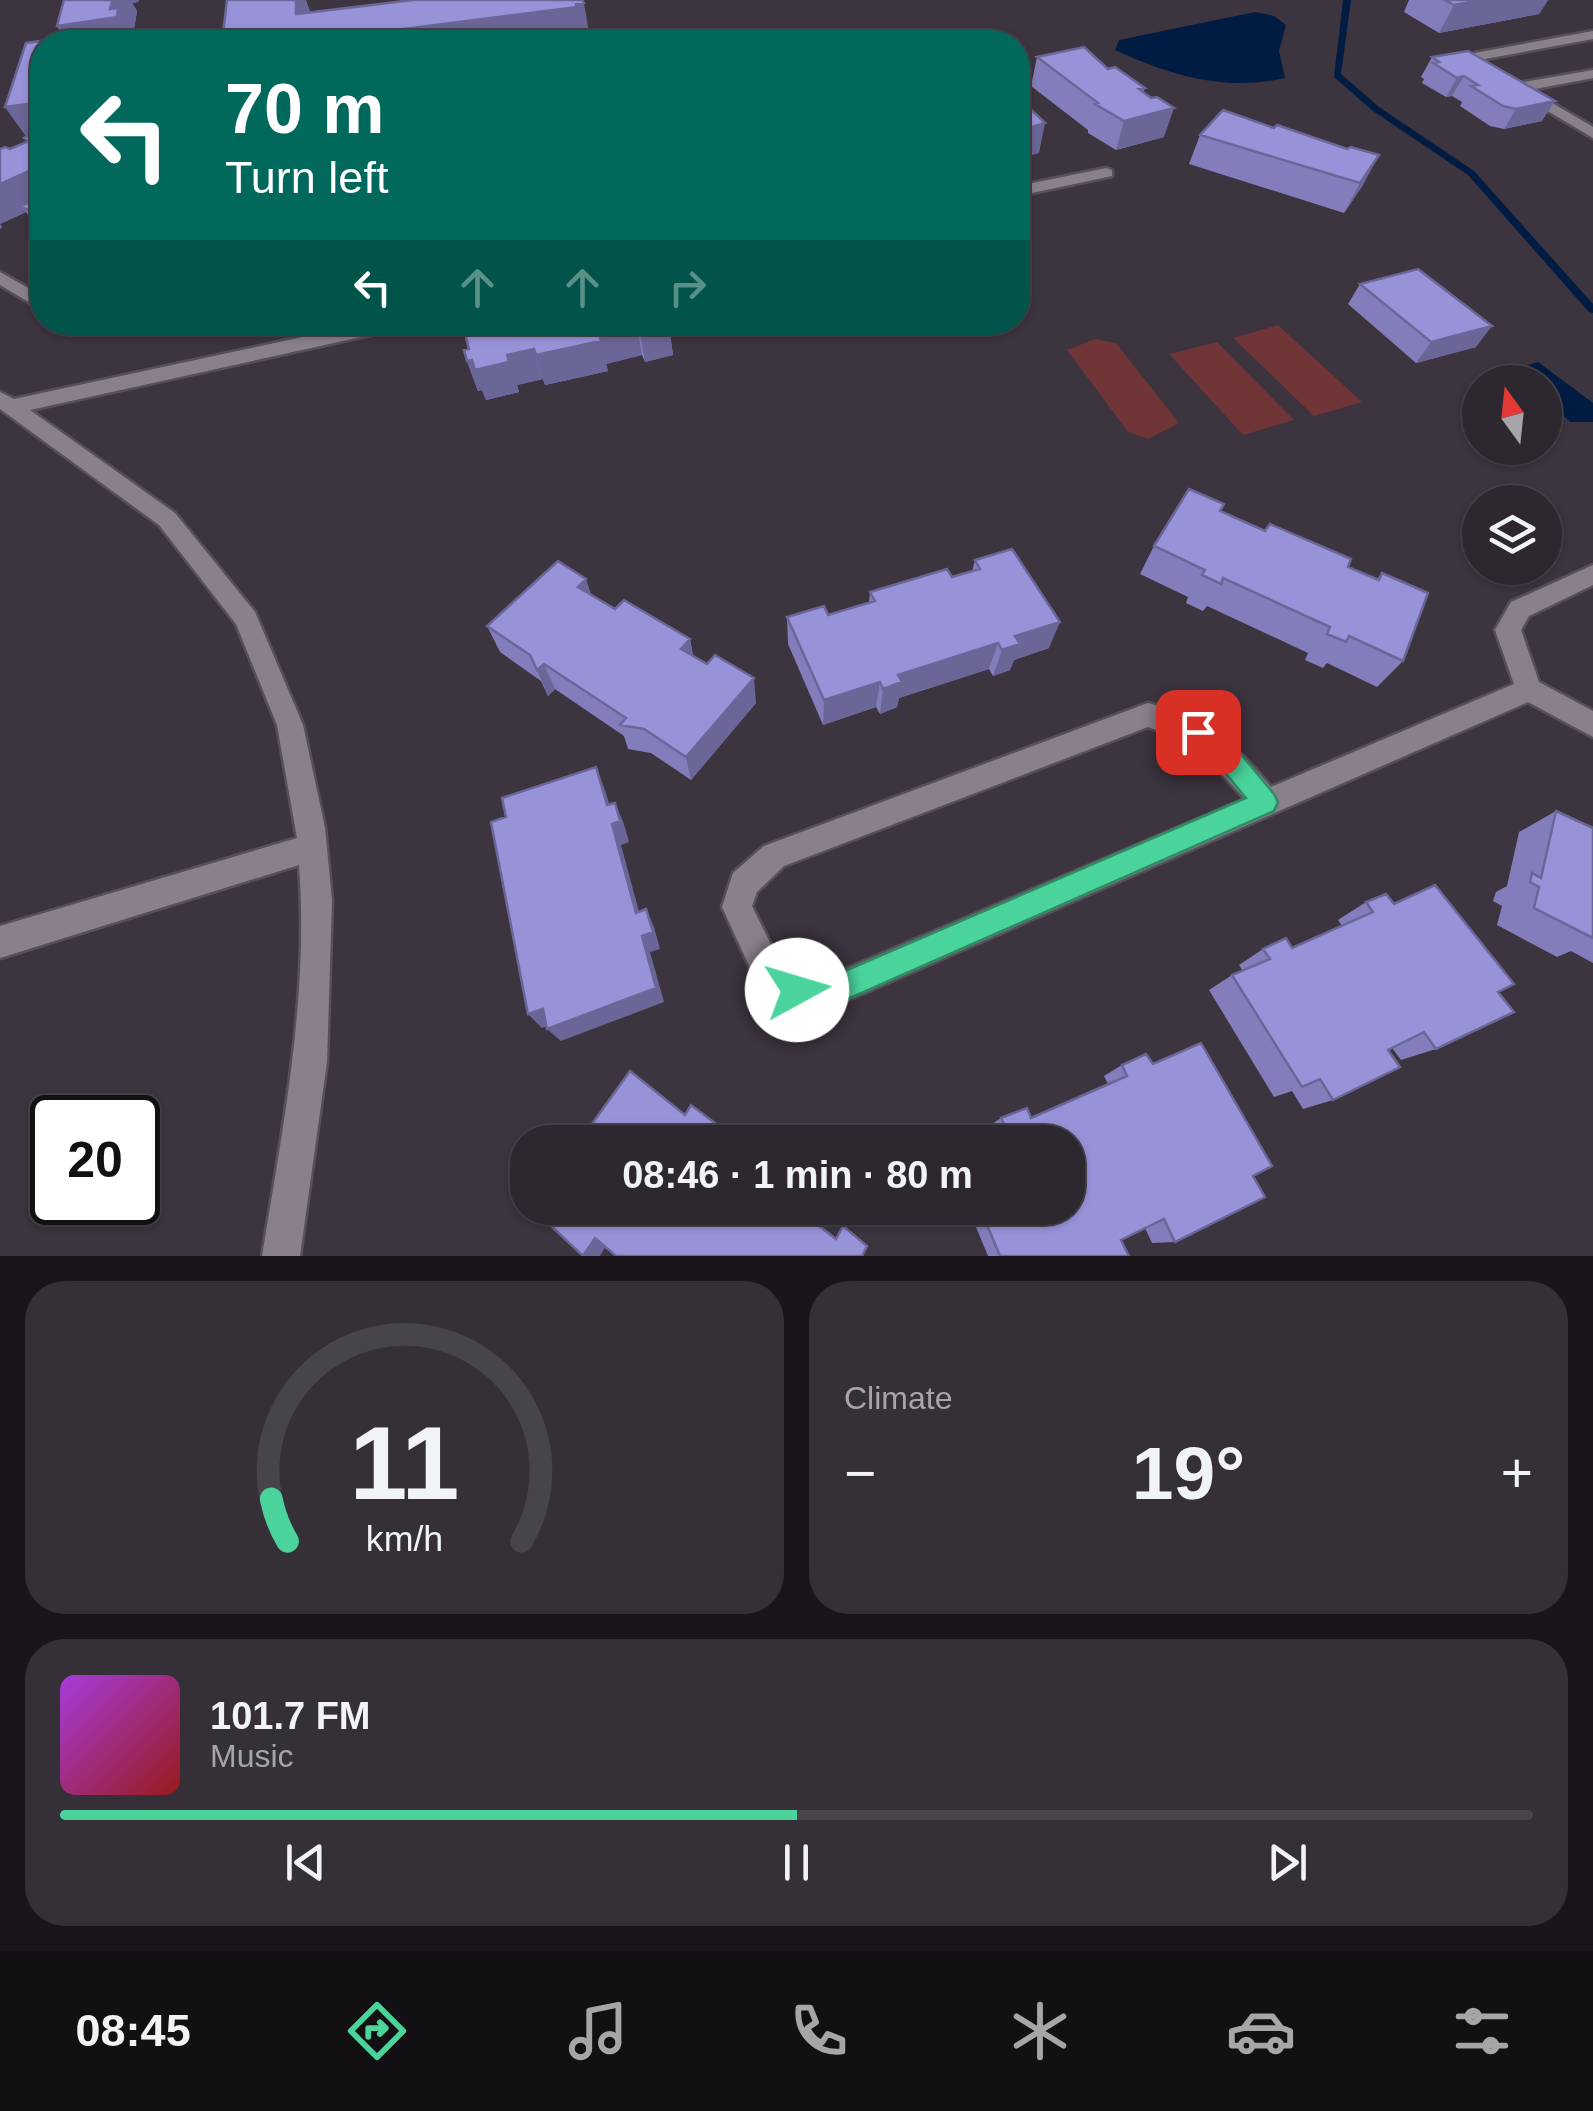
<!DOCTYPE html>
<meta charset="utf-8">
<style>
body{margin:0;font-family:Arial,sans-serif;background:#352f37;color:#f1f3f6;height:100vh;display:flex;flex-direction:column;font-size:38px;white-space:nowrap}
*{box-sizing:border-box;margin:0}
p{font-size:32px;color:#a7a5aa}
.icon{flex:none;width:55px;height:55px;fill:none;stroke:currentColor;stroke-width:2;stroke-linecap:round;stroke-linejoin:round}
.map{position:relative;height:1256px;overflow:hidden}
.drawer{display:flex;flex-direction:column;gap:25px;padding:25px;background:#19151a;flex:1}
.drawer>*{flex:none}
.hud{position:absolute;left:30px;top:30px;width:1000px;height:305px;border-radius:40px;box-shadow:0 2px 8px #0004,0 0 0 2px #48444b;background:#00695c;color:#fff;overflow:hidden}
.needle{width:65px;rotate:345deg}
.controls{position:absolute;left:1462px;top:365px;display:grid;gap:20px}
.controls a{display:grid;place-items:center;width:100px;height:100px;border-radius:50%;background:#2d272f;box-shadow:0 2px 8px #0004,0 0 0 2px #48444b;font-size:50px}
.speed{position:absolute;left:30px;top:1095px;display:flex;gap:20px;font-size:50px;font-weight:700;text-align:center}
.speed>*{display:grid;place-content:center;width:130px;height:130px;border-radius:50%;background:#2d272f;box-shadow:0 2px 8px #0004,0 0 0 2px #48444b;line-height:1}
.speed .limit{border:5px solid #111;border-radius:15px;background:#fff;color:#111}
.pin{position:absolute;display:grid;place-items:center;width:85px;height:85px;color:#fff;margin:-42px;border-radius:20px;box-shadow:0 5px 15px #0006}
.me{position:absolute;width:110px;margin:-55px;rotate:84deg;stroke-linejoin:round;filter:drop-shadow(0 0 8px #0008)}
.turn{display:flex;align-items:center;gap:35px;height:210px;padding:0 30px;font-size:45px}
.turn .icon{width:130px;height:130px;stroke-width:2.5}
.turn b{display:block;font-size:70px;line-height:85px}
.lanes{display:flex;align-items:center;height:95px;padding:0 30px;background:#0003;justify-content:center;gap:50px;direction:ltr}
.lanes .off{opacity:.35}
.big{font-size:75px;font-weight:700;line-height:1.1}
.drawer .card{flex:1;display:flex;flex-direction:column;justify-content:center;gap:15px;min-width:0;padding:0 35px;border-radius:40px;background:#352f37}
.drawer .dial{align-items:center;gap:0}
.dial svg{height:260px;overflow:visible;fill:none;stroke:#48444b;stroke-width:7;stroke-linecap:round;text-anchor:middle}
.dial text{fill:#f1f3f6;stroke:none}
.song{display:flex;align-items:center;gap:30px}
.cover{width:120px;height:120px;border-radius:15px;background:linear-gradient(135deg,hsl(280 70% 55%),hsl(0 70% 35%))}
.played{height:10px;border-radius:5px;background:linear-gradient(90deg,#4ad49c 50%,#48444b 50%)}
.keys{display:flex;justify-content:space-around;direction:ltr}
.heat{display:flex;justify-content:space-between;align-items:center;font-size:55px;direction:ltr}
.drawer .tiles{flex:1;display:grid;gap:25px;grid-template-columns:1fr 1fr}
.card:last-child{grid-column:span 2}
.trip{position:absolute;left:510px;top:1125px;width:575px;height:100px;border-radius:40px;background:#2d272f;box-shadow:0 2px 8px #0004,0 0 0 2px #48444b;font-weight:700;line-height:100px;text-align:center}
.dock{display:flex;height:160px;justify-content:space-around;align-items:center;background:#121013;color:#a7a5aa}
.dock .icon{width:70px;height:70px}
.dock .selected{color:#4ad49c}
.dock b{font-size:45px;color:#f1f3f6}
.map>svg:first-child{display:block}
.green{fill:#703536}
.water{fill:#001c43}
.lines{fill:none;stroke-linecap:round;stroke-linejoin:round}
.stream{fill:#001c43;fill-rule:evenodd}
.minor-casing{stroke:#565058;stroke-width:5}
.minor{fill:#89808c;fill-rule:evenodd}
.wall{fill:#837ebb}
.shaded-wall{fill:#6a6798}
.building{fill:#9893d9;stroke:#6a6798;stroke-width:2.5}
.route{fill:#4ad49c;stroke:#308a65;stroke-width:2.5}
</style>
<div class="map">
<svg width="1593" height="1256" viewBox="0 0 1593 1256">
<rect width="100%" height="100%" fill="#3c343f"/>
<path class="green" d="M1278,325L1362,402L1314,416L1233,338Z
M1095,339L1116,343L1179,423L1148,439L1128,432L1067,350Z
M1217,342L1294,420L1243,435L1169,354Z"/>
<path class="water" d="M1255,12L1274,16L1286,25L1279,51L1285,78C1225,92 1169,75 1115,50L1119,40Z
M1538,362L1593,403V422H1571L1545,401V382H1522L1508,371Z"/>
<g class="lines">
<path class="stream" d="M1343,0H1351L1341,74L1379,107L1474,171L1593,304V313L1589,312L1468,175L1373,111L1334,77Z"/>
<g class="minor-casing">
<path id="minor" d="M1593,31V39L1485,59L1484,63L1519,83L1593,70V78L1530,90L1593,127V138L1469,64L1475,53Z
M1106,168L1112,170V176L1018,196V186Z
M0,272L42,296V310L0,285Z
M63,322H86L91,328L81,334Z
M372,322H411L402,328L30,410L175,513L255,612L303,725L325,828L332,900L327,1062L300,1256H262C283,1127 309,996 299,865L0,958V926L297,838L277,725L236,624L159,525L0,409V392L14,399Z
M1593,565V585L1529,616L1521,630L1539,682L1593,711V737L1528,702L832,1007H797L762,994L722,907L733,873L764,846L1148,703C1208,718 1232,742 1271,787L1514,684L1495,630L1511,602ZM1148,727L1193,744L1245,799L832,975H797L784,971L752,906L757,892L784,866Z"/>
</g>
<use href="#minor" class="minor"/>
</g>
<path class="wall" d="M64,0H139L138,2L132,3L137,11L134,29L130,30L133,36L132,42H42V235L26,212L0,224L2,227L0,229V149L5,147L10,149L27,142L24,138L31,135L26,136L5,107L26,43L65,38L57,26Z
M1409,0H1548L1539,14L1439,33L1404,12Z
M1037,57L1108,69L1145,88L1143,92L1164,137L1116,150L1088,133V130L1031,86Z
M1432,57L1542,121L1504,129L1490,126L1460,106L1462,102L1452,96L1446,97L1422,83L1424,79L1421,77Z
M1223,110L1363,185L1344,213L1189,164L1200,135Z
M1360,284L1476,347L1416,363L1348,304Z
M668,322L673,355L645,362L642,355L606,364L608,371L545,385L543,379L517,385L519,392L486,400L482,390L478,391L467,361L469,349Z
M1220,511L1377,579L1382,573L1403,661L1377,687L1327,663L1323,668L1305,660L1308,653L1207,606L1203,611L1186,603L1188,597L1140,574L1154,546Z
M975,560L1049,648L1014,660L1010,670L993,676L989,669L899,698L897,707L880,714L876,707L823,725L788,644L787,617L828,615L869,603L870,592L952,577L972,572Z
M591,594L615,609L690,639L693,655L756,703L691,780L651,753L628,749L624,736L555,689L548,696L541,681L500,652L487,626Z
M1556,811L1593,828V963L1571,951L1557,957L1497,925L1502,906L1493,901L1496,892L1507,886L1519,832Z
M1366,902L1394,904L1498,992L1436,1049L1401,1060L1392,1048L1333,1100L1303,1109L1292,1091L1274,1097L1209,990L1232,975L1243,971L1239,965L1263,949L1292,948L1342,926L1338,920Z
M1153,1064L1253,1176L1175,1242L1152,1243L1145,1228L1121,1240L1129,1256H988L968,1208H1068L994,1136L989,1126L1001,1118H1031L1108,1084L1104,1076L1122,1065Z"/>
<path class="shaded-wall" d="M120,0H139L138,2L132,3L137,11L134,29L130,30L133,36L132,42H67L57,26L110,9L112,2Z
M296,0H306L310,11V41L584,3L590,38L583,39V42H301L296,14Z
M1482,0H1548L1539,14L1439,33L1454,5Z
M1464,76L1452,96L1446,97L1457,78Z
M1555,101L1542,121L1504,129L1516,109Z
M42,102V134L26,136L5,107Z
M1174,108L1164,137L1116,150L1124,121Z
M1045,123L1039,153L1018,159V131Z
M1379,155L1363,185L1344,213L1360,183Z
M42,165V205L21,206L26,212L0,224L2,227L0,229V184Z
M183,322H255L251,323V327L235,330L233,327L191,335Z
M637,325L642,355L606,364L608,371L545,385L536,355L599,334Z
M669,325L673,355L645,362L640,332Z
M1492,326L1476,347L1416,363L1431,342Z
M534,349L543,379L517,385L519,392L486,400L482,390L478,391L467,361L507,355Z
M586,579L595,606L578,587Z
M1060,622L1049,648L1014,660L1010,670L993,676L1002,650L1015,636Z
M690,639L694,665L681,649Z
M998,643L989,669L899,698L897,707L880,714L883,689L898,675Z
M544,664L555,689L548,696L537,670Z
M754,678L756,703L691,780L686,757Z
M880,682L876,707L823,725L824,700Z
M596,767L605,790L615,823V803L624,824L629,842L621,845L644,930L636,913Z
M646,909L654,927L660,949L650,952L664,1002L561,1041L547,1029L642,936Z
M543,1009L557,1022L542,1028L528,1014Z
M715,1123L721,1133L714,1142L707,1135Z
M595,1238L610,1239L600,1256H583Z"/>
<path class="building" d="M64,0H120V1L112,2L110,9L118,8L117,17L57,26Z
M227,0H296V14L413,0H582L584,3L576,4L577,7L301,42H222Z
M1445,0H1482L1454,5Z
M87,35L85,42H42V102L5,107L26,43Z
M1084,47L1108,69L1115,67L1145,88L1139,89L1151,98L1157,97L1174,108L1124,121L1095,104L1098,103L1037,57Z
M1468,51L1555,101L1516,109L1503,106L1471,86L1478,85L1464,76L1457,78L1433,63L1439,62L1432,57Z
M1018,97L1045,123L1018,131Z
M1223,110L1274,128L1277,125L1347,149L1351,147L1379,155L1360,183L1200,135Z
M42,130V165L0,184V149L5,147L10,149L29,141L24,138Z
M42,196V218L21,206Z
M1418,269L1492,326L1431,342L1360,284Z
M462,322H668L669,325L640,332L637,325L599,334L601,341L536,355L534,349L507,355L509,362L475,370L472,360L467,361L464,350L469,349Z
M1189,489L1224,504L1220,511L1265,531L1270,524L1351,559L1348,567L1379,580L1382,573L1428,593L1403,661L1349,636L1346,642L1327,634L1330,627L1223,578L1221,584L1202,575L1205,570L1154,546Z
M1012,549L1060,622L1015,636L1020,644L1002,650L998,643L898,675L902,682L883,689L880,682L824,700L787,617L824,606L828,615L875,601L870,592L947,569L952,577L980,569L975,560Z
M558,561L586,579L578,587L615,609L624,600L690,639L681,649L707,664L715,655L754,678L686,757L644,729L620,725L626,718L544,664L537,670L530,655L487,626Z
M596,767L607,805L615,803L620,821L612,824L636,913L646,909L653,932L642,936L656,988L547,1029L543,1009L528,1014L491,822L506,817L502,798Z
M1556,811L1593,828V938L1534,908L1539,887L1530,882L1532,873L1541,878Z
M1435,885L1514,984L1498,992L1514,1012L1436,1049L1424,1032L1388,1050L1400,1067L1333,1100L1320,1079L1302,1087L1232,975L1270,959L1263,949L1286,938L1292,948L1373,912L1366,902L1386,894L1394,904Z
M1201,1043L1272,1166L1253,1176L1265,1197L1175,1242L1164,1219L1121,1240L1129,1256H1000L980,1208H1068V1142H979L1007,1130L1001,1118L1027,1108L1031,1118L1127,1076L1122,1065L1146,1054L1153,1064Z
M630,1071L685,1115L691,1105L715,1123L707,1135L716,1142H579Z
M532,1208H796L836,1239L843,1226L867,1246L862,1256H616L595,1238L583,1256Z"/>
<path class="route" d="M1198,721L1225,735L1274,794L1278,802L1274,811L832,1006L797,1005L787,1001L782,990L787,980L797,976L831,977L1246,798L1207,751L1189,740L1185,732L1189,724Z"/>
</svg>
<div class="controls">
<a><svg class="needle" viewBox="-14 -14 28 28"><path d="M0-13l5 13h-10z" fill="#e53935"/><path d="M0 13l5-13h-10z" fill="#a7a5aa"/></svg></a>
<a><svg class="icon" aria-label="layers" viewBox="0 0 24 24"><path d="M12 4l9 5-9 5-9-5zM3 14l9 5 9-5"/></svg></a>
</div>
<div class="speed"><div class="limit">20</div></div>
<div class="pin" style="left:1198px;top:732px;background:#d93025"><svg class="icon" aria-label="arrive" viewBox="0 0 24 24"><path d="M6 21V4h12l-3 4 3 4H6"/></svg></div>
<svg class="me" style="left:797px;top:990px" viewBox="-20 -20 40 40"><circle r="19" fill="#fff"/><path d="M0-13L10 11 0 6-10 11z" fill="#4ad49c"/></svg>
<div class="trip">08:46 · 1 min · 80 m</div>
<div class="hud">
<div class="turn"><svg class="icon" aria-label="left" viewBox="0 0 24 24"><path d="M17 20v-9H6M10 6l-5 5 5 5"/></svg><div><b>70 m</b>Turn left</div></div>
<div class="lanes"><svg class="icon" aria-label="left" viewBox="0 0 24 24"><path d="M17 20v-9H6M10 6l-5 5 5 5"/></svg><svg class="icon off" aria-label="ahead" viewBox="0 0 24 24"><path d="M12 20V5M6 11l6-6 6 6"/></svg><svg class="icon off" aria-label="ahead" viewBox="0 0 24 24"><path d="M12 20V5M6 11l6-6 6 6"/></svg><svg class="icon off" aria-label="right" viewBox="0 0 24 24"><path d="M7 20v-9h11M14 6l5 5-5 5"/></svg></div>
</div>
</div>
<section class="drawer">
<div class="tiles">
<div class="card dial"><svg viewBox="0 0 100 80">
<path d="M14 69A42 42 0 1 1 86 69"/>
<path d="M14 69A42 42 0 0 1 9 56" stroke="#4ad49c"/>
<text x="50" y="56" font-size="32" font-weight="700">11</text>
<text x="50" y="72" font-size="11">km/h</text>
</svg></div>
<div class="card"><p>Climate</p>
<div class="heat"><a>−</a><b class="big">19°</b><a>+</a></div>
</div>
<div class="card">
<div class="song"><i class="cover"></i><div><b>101.7 FM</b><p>Music</p></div></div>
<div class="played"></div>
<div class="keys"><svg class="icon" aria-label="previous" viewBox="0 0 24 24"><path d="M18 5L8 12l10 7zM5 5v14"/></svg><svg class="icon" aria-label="pause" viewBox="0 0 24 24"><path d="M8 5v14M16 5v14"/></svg><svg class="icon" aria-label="next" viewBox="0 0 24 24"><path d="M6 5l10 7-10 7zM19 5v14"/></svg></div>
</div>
</div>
</section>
<nav class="dock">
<b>08:45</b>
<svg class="icon selected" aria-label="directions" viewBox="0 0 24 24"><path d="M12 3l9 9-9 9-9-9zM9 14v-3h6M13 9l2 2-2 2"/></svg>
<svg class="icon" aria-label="music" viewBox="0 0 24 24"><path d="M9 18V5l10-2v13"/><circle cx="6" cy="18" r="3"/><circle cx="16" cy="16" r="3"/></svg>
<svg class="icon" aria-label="phone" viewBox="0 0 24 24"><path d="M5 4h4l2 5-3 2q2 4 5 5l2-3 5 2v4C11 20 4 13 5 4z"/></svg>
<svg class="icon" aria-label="climate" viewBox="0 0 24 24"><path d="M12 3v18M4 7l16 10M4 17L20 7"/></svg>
<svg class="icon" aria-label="car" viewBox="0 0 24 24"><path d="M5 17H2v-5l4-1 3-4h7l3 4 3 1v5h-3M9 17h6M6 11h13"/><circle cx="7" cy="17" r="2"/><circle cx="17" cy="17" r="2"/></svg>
<svg class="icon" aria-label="filters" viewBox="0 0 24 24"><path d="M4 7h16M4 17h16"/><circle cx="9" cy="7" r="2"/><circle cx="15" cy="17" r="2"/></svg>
</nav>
